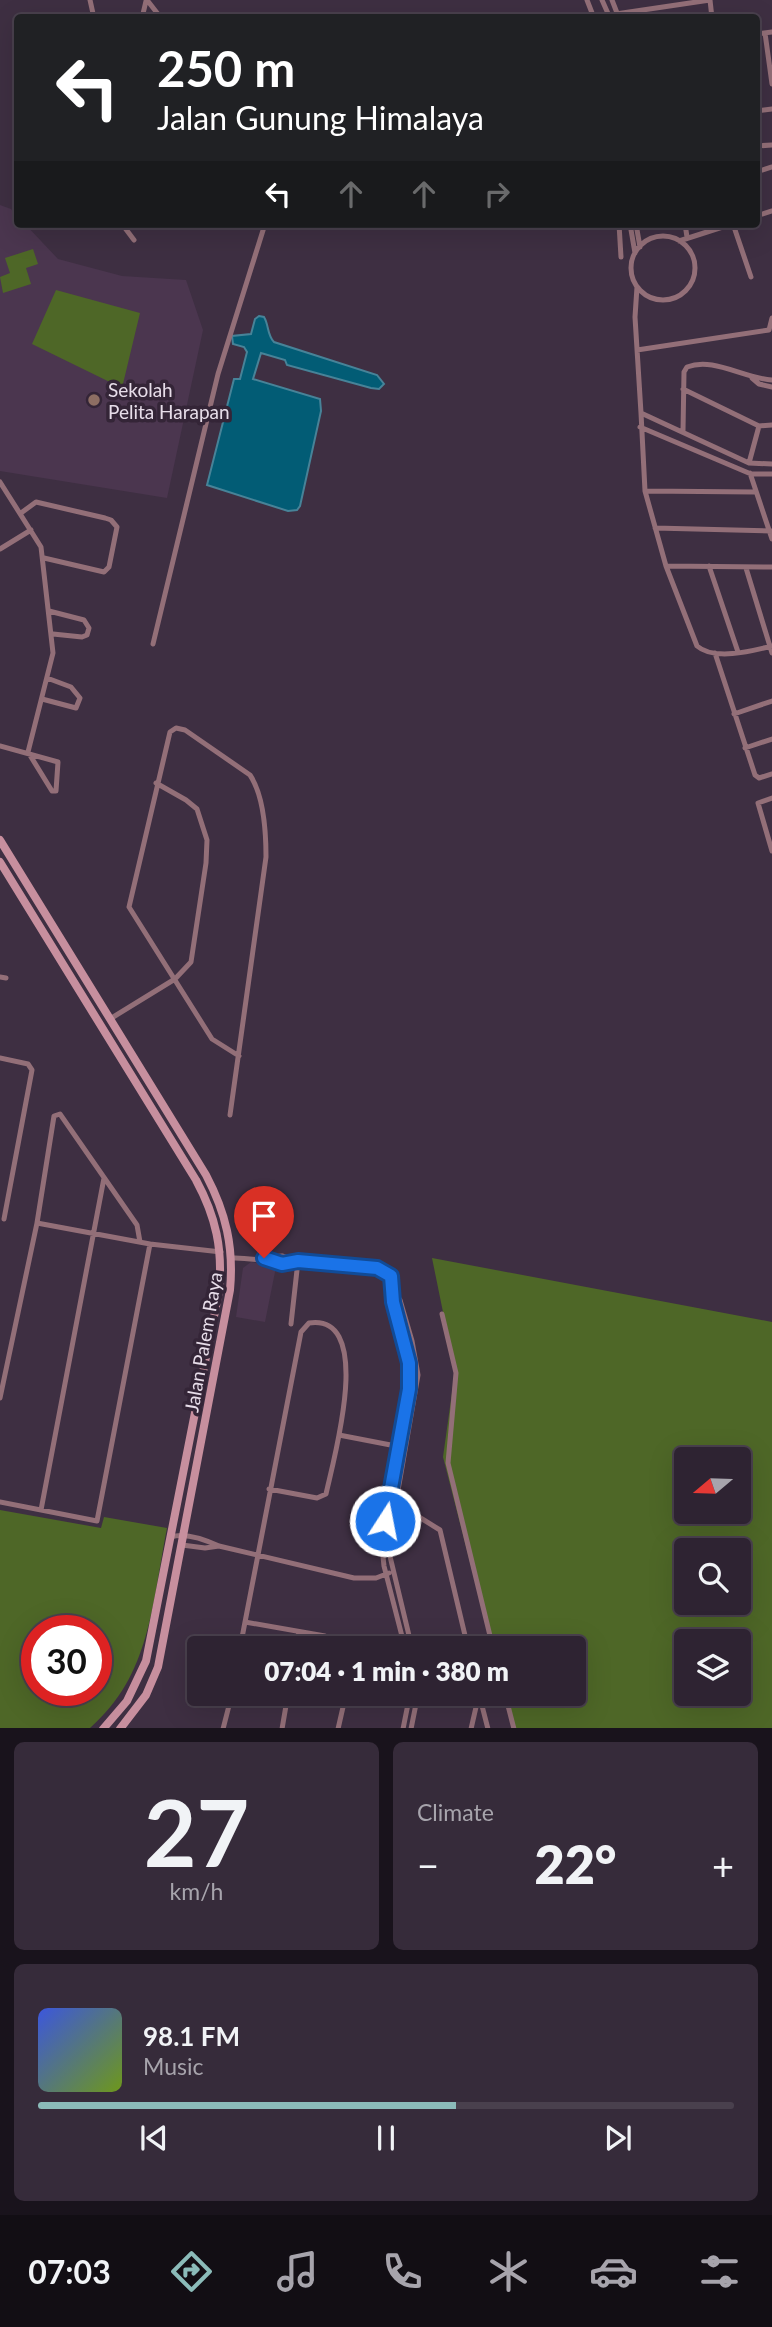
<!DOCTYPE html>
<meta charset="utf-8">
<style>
body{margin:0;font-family:Lato,sans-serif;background:#362b3a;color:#f1f3f6;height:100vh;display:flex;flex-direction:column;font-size:26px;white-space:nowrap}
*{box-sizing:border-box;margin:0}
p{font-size:23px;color:#a7a4ac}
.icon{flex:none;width:38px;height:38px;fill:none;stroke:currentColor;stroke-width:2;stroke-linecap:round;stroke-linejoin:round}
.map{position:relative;height:1728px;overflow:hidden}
.side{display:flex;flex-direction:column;gap:14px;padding:14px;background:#19131c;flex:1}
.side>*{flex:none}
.hud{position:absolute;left:14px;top:14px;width:746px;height:214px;border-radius:7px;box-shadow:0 7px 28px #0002,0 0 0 2px #49404d;background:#202124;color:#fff;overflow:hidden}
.needle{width:46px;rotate:251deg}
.buttons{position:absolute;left:674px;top:1447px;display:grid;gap:14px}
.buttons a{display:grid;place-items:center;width:77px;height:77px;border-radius:7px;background:#2e2332;box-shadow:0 7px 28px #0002,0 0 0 2px #49404d;font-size:35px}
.speed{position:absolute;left:21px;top:1615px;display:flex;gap:14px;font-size:35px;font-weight:700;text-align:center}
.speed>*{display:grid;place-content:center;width:91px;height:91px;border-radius:50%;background:#2e2332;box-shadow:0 7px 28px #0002,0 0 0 2px #49404d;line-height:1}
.speed .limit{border:10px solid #d22;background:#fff;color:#111}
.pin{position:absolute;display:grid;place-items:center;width:60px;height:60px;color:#fff;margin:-72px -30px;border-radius:50% 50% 50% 0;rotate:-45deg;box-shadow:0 0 7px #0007}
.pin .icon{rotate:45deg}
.me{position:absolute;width:77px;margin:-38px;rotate:11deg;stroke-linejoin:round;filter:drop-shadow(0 0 5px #0008)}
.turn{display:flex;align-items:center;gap:24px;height:147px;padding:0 28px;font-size:32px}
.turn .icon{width:91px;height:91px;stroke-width:2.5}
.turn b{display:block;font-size:49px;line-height:60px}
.lanes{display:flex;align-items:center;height:66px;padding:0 28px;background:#0003;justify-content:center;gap:35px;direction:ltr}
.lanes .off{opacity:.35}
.big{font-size:52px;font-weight:800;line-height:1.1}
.side .card{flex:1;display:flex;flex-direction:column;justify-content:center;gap:10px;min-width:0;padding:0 24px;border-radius:10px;background:#362b3a}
.side .dial{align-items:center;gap:0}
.dial b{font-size:91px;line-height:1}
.song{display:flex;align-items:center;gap:21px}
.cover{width:84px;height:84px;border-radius:10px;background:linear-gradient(135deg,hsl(230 70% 55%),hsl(80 70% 35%))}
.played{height:7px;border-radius:4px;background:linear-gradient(90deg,#8bbbb9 60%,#49404d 60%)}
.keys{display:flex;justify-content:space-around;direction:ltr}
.heat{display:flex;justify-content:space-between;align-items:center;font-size:38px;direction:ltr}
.side .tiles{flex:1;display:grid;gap:14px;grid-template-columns:1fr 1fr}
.card:last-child{grid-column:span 2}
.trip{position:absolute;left:187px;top:1636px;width:399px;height:70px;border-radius:7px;background:#2e2332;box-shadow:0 7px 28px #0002,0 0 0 2px #49404d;font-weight:800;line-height:70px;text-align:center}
.menu{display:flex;height:112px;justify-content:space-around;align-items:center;background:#120e14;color:#a7a4ac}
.menu .icon{width:49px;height:49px}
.menu .current{color:#8bbbb9}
.menu b{font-size:32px;color:#f1f3f6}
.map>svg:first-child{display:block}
.built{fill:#4b364f}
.green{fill:#4e6727;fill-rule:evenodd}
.water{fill:#025c75;stroke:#478398;stroke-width:2}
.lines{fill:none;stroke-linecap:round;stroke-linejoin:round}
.street{stroke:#936f78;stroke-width:5}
.secondary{stroke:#c78f9e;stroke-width:8}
.route-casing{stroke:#114b97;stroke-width:18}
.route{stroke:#1a73e8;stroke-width:12}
.education-dot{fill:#8d6e63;stroke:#342537;stroke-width:2.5}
.labels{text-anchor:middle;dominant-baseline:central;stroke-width:7;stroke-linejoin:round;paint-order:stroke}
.poi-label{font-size:19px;fill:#e7dde9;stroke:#342537;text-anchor:start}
.street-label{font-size:19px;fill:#e7dde9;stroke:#342537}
</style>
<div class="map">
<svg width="772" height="1729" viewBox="0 0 772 1729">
<rect width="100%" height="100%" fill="#3e2f42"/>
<path class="built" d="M0,205L11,209L17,216L18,224H25L58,259L122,276L186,280L203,330L167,498L0,471Z
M251,1262L276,1267L265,1322L236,1317L243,1268Z"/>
<path class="green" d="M33,249L38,264L26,268L31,284L3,293L0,277L10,273L5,258Z
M56,290L140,313L122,388L32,344Z
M432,1258L772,1322V1728H512L504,1694H574V1648H492L443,1457L455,1371ZM686,1460H738V1512H686ZM686,1550H738V1603H686ZM686,1642H738V1694H686Z
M0,1510L101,1528L104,1517L167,1528C152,1603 151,1675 90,1728H0ZM96,1631V1690H37V1631Z"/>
<path class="water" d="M259,316L264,317C269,325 267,335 274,342L377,375L384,384L379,389L371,388L287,365L285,360L261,353L253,379L320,399L321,411L300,506L297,510L288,511L207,485L234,379H240L247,352L244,347L233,344L232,336L251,334L255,319Z"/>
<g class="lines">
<path class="street" d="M90,0L94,18
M147,0L161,18
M587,0L594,18
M602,0L610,18
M612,0L619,18
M710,0L712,18
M609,15L710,0
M142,18L146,1
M765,33L772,84
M756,34L772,32
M756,111L772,109
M756,146L772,145
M756,172L772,167
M756,216L772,211
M122,224L134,240
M619,224L621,257
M630,224L635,253
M636,224L640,247
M685,224L687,237
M733,224L751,277
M631 268a32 32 0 1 1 64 0a32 32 0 1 1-64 0Z
M679,241L732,224
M637,287L635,317L641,413L749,463L772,464
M637,350L769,330L772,318
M752,378L759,384L772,387
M683,389L759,426L772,425
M641,413L645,491L666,566L697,646C714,661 752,651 772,646
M640,427L751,474H772
M683,431L684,372L687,367C714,357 742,378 772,380
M749,463L759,426
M750,473L772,539
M0,482L41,547L53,653L28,752L52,791H56L58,762L0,746
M645,491L755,492
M21,513L36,502L105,518L111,520L117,527L109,567L104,572L44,558
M655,528L772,531
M0,549L31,530
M666,566L772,567
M709,566L738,652
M746,568L772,653
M49,611L84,620L89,628L87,635L82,637L53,634
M153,644L218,374L265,224
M715,653L755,775L759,778L772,774
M42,699L76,708L80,698L71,687L47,678
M734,714L772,701
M745,748L772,739
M772,798L758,803L772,851
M0,977L6,978
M110,1019L175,979L191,962L206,863L207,840L197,809L186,800L156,783
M0,1058L28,1064L32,1070L4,1219
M230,1115L266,857C266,832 264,796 250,775L185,730L176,728L170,732L129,907L212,1039L239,1056
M37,1223L54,1116L60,1114L137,1225L140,1242
M232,1258C254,1257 275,1265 295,1262
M264,1258L282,1256L298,1261L378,1268L387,1271L391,1277L393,1302L409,1363L410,1378L382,1547L384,1566L405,1648
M394,1292L400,1300L412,1341L418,1375L388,1548L412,1648
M442,1314L456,1373L448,1463L493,1648
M291,1324L298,1261
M0,1398L37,1223L150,1244L221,1252
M339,1435L401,1447
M0,1502L97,1521L150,1244
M41,1510L104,1178
M391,1511L419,1517L440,1530L468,1648
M171,1537C185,1532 206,1540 219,1546L354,1578H376L389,1573
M182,1545L205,1548L219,1546
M245,1622L325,1636L333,1639L340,1648
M240,1648L301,1332L309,1323C376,1313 333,1461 326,1494L317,1498L269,1489
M296,1648L299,1632
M479,1694L488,1729
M505,1694L514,1729
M223,1729L232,1694
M282,1729L288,1694
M338,1729L346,1694
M403,1729L410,1694
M411,1729L418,1694
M471,1729L479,1694"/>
<path class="secondary" d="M0,840L206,1175C226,1213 234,1247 230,1290L158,1667L146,1695L120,1729
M0,862L196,1180C216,1217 223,1249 219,1291L146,1661L127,1701L103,1729"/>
</g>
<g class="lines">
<g class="route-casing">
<path id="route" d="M264,1258L282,1264L298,1261L377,1268L391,1276L393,1302L409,1363V1389L385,1521"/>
</g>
<use href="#route" class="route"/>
</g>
<circle class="education-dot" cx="94" cy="400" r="7"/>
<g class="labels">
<g class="poi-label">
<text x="108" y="389">Sekolah<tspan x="108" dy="22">Pelita Harapan</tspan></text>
</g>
<g class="street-label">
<text transform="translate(203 1342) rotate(-80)">Jalan Palem Raya</text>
</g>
</g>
</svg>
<div class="buttons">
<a><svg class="needle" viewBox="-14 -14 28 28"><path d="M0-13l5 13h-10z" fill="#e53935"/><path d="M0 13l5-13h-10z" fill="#a7a4ac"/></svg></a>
<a><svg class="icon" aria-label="search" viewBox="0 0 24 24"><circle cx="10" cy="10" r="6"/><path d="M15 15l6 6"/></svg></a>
<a><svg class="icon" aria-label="layers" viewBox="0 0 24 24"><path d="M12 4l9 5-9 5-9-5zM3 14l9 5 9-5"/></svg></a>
</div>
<div class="speed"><div class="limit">30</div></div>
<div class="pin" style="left:264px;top:1258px;background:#d93025"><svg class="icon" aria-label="arrive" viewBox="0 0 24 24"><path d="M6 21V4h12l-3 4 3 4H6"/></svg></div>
<svg class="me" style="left:385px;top:1521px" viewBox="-20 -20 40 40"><circle r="17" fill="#1a73e8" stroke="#fff" stroke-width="3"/><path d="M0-11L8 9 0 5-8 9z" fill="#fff"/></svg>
<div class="trip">07:04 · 1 min · 380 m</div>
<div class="hud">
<div class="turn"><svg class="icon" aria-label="left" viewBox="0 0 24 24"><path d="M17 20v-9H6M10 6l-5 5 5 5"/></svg><div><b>250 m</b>Jalan Gunung Himalaya</div></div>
<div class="lanes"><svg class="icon" aria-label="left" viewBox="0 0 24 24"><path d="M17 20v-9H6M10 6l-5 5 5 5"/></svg><svg class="icon off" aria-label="ahead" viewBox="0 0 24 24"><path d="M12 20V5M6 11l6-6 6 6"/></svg><svg class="icon off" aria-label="ahead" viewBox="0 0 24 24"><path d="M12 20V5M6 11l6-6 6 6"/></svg><svg class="icon off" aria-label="right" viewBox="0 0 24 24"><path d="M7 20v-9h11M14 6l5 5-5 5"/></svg></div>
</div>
</div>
<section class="side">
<div class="tiles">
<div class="card dial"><b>27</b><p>km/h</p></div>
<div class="card"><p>Climate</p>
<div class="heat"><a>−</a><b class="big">22°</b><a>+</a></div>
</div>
<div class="card">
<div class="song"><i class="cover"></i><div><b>98.1 FM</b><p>Music</p></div></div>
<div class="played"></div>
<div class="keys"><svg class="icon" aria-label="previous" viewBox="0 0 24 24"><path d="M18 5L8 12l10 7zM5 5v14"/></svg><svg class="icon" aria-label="pause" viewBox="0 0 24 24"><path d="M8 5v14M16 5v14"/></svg><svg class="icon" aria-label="next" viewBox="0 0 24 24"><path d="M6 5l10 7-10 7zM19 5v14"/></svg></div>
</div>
</div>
</section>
<nav class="menu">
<b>07:03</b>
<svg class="icon current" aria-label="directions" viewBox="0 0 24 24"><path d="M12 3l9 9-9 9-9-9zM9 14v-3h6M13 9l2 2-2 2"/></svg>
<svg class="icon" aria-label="music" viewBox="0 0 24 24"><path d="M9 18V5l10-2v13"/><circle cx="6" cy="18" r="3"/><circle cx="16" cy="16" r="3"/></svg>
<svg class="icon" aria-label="phone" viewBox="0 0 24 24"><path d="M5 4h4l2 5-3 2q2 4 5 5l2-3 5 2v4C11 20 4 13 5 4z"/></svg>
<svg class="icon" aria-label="climate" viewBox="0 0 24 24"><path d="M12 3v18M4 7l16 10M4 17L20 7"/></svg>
<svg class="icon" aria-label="car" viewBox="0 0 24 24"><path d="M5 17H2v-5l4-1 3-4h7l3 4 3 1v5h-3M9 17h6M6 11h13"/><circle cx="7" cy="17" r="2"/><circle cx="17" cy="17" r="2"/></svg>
<svg class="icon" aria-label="filters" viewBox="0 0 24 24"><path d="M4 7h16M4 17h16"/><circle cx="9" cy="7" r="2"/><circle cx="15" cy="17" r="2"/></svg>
</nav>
